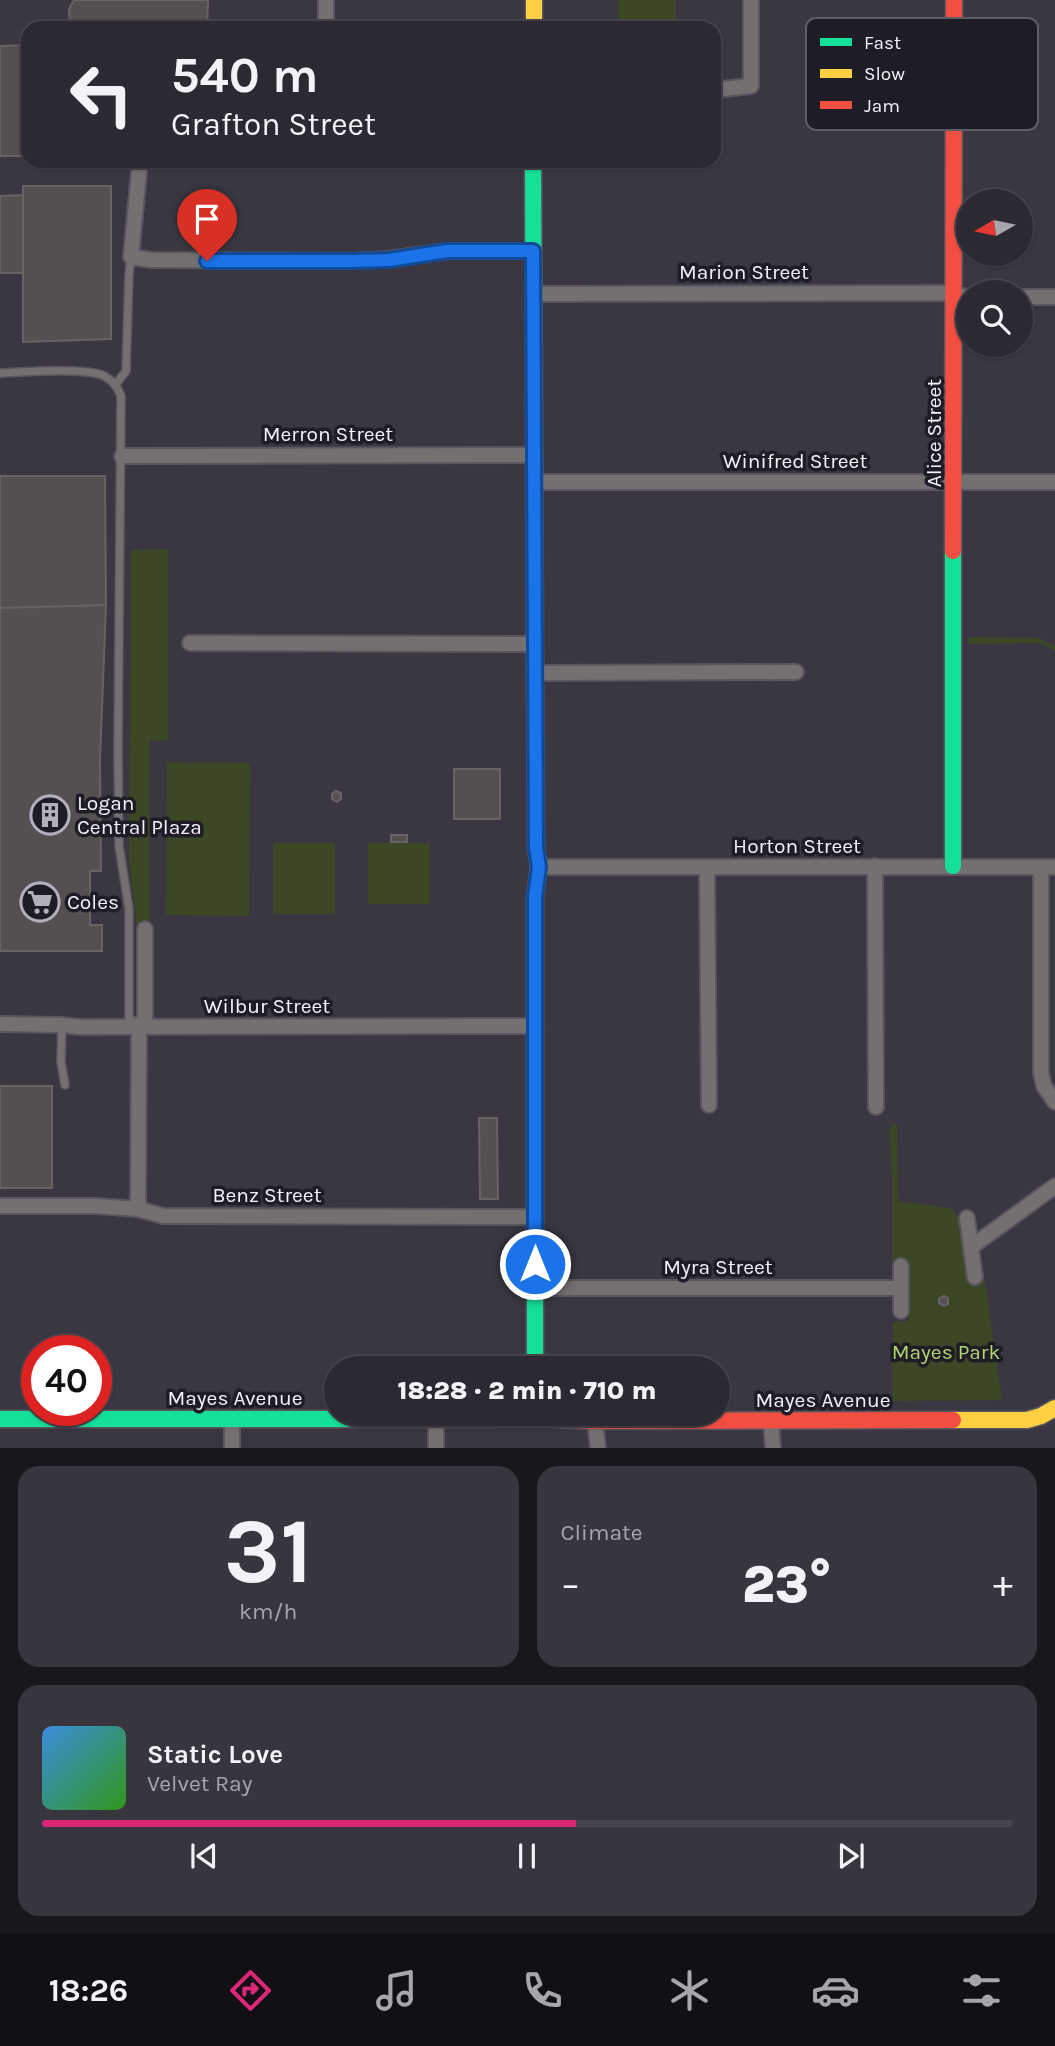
<!DOCTYPE html>
<meta charset="utf-8">
<style>
body{margin:0;font-family:Karla,sans-serif;background:#38353e;color:#f1f3f6;height:100vh;display:flex;flex-direction:column;font-size:26px;white-space:nowrap}
*{box-sizing:border-box;margin:0}
p{font-size:23px;color:#a6a6ac}
.icon{flex:none;width:38px;height:38px;fill:none;stroke:currentColor;stroke-width:2;stroke-linecap:round;stroke-linejoin:round}
.map{position:relative;height:1448px;overflow:hidden}
.drawer{display:flex;flex-direction:column;gap:18px;padding:18px;background:#18171c;flex:1}
.drawer>*{flex:none}
.hud{position:absolute;left:21px;top:21px;width:700px;height:147px;border-radius:21px;box-shadow:0 2px 5px #0004,0 0 0 2px #48454d;background:#2c2932;color:#f1f3f6;overflow:hidden}
.needle{width:46px;rotate:261deg}
.fabs{position:absolute;left:956px;top:189px;display:grid;gap:14px}
.fabs a{display:grid;place-items:center;width:77px;height:77px;border-radius:50%;background:#2c2932;box-shadow:0 2px 5px #0004,0 0 0 2px #48454d;font-size:35px}
.speed{position:absolute;left:21px;top:1335px;display:flex;gap:14px;font-size:35px;font-weight:700;text-align:center}
.speed>*{display:grid;place-content:center;width:91px;height:91px;border-radius:50%;background:#2c2932;box-shadow:0 2px 5px #0004,0 0 0 2px #48454d;line-height:1}
.speed .limit{border:10px solid #d22;background:#fff;color:#111}
.pin{position:absolute;display:grid;place-items:center;width:60px;height:60px;color:#fff;margin:-72px -30px;border-radius:50% 50% 50% 0;rotate:-45deg;box-shadow:0 0 7px #0007}
.pin .icon{rotate:45deg}
.me{position:absolute;width:77px;margin:-38px;rotate:0deg;stroke-linejoin:round;filter:drop-shadow(0 0 5px #0008)}
.turn{display:flex;align-items:center;gap:24px;height:147px;padding:0 35px;font-size:32px}
.turn .icon{width:91px;height:91px;stroke-width:2.5}
.turn b{display:block;font-size:49px;line-height:60px}
.big{font-size:52px;font-weight:800;line-height:1.1}
.drawer .widget{flex:1;display:flex;flex-direction:column;justify-content:center;gap:10px;min-width:0;padding:0 24px;border-radius:21px;background:#38353e}
.drawer .dial{align-items:center;gap:0}
.dial b{font-size:91px;line-height:1}
.song{display:flex;align-items:center;gap:21px}
.cover{width:84px;height:84px;border-radius:10px;background:linear-gradient(135deg,hsl(210 70% 55%),hsl(110 70% 35%))}
.played{height:7px;border-radius:4px;background:linear-gradient(90deg,#db2777 55%,#48454d 55%)}
.keys{display:flex;justify-content:space-around;direction:ltr}
.heat{display:flex;justify-content:space-between;align-items:center;font-size:38px;direction:ltr}
.drawer .tiles{flex:1;display:grid;gap:18px;grid-template-columns:1fr 1fr}
.widget:last-child{grid-column:span 2}
.trip{position:absolute;left:324px;top:1356px;width:406px;height:70px;border-radius:35px;background:#2c2932;box-shadow:0 2px 5px #0004,0 0 0 2px #48454d;font-weight:800;line-height:70px;text-align:center}
.tabs{display:flex;height:112px;justify-content:space-around;align-items:center;background:#121014;color:#a6a6ac}
.tabs .icon{width:49px;height:49px}
.tabs .on{color:#db2777}
.tabs b{font-size:32px;color:#f1f3f6}
.map>svg:first-child{display:block}
.green{fill:#3c4825}
.building{fill:#545052;stroke:#676263;stroke-width:2}
.lines{fill:none;stroke-linecap:round;stroke-linejoin:round}
.lane-casing{stroke:#59565f;stroke-width:10}
.street-casing{stroke:#59565f;stroke-width:18}
.fast-casing{stroke:#59565f;stroke-width:19}
.slow-casing{stroke:#59565f;stroke-width:19}
.jam-casing{stroke:#59565f;stroke-width:19}
.lane{stroke:#747072;stroke-width:7}
.street{stroke:#747072;stroke-width:14}
.fast{stroke:#16e098;stroke-width:16}
.slow{stroke:#ffcf43;stroke-width:16}
.jam{stroke:#f24e42;stroke-width:16}
.route-casing{stroke:#114b97;stroke-width:18}
.route{stroke:#1a73e8;stroke-width:12}
.labels{text-anchor:middle;dominant-baseline:central;stroke-width:7;stroke-linejoin:round;paint-order:stroke}
.street-label{font-size:21px;fill:#f4f1fe;stroke:#1e1c25}
.poi-label{font-size:21px;fill:#f4f1fe;stroke:#1e1c25;text-anchor:start}
.park-label{font-size:21px;fill:#b2d572;stroke:#1e1c25}
.key{fill:#1e1c25;stroke:#5e5c66;stroke-width:2}
.key-label{font-size:19px;fill:#f4f1fe}
</style>
<div class="map">
<svg width="1055" height="1448" viewBox="0 0 1055 1448">
<rect width="100%" height="100%" fill="#3a3742"/>
<path class="green" d="M618,0H676V21L618,28Z
M168,549V740L150,741L149,928H137L129,860L131,550Z
M968,637L1039,638L1055,646V650L1040,643L968,644Z
M167,762L250,763L249,916L166,915Z
M273,843H335V914H273Z
M368,843H430V904H368Z
M894,1123L897,1124L898,1201L950,1208L959,1217L968,1282L985,1280L1002,1400L892,1401L893,1322L909,1321L910,1262H892V1178L889,1129Z"/>
<path class="building" d="M74,0H208L207,28H70L69,9Z
M28,45V156H0V46Z
M23,186H111V339L23,342Z
M23,195V273H0V196Z
M0,476H105L106,605L0,608Z
M106,605L100,759L101,871H90V925H102V951H0V608Z
M454,769H500V819H454Z
M336,791L341,793V799L337,802L332,799V794Z
M391,835H407V842H391Z
M0,1086H52V1188H0Z
M479,1118H497L498,1199H480Z
M944,1296L948,1298V1304L944,1306L939,1303V1299Z"/>
<g class="lines">
<g class="lane-casing">
<path id="lane" d="M0,373C27,372 73,368 99,374C110,377 117,386 121,396L118,750L119,846L129,909V1018L139,1026
M116,384L126,371L129,275L131,257
M62,1025L61,1062L65,1085"/>
</g>
<g class="street-casing">
<path id="street" d="M326,0V28
M714,90L751,86V0
M140,161L131,257L152,260L353,261L389,259L447,251H533
M534,294L944,293L968,297
M1020,297H1055
M122,456L534,455
M535,482H1055
M190,643L535,644
M535,673L796,672
M875,866L876,1107
M539,867H1055
M707,867L709,1105
M1041,867V1073L1044,1086L1055,1102
M0,1024L62,1025L79,1027L535,1026
M0,1206H96L138,1209L163,1216L535,1217
M138,1209L139,1027L145,1018V929
M967,1218L975,1277
M971,1247L1055,1186
M535,1288H901
M901,1311V1266
M232,1419V1448
M436,1420V1448
M595,1421L598,1448
M771,1421L773,1448"/>
</g>
<g class="fast-casing">
<path id="fast" d="M533,161L535,670
M953,866V551
M535,1030V1368
M0,1419H486"/>
</g>
<g class="slow-casing">
<path id="slow" d="M534,0V28
M953,1420H1027L1041,1416L1055,1408"/>
</g>
<g class="jam-casing">
<path id="jam" d="M953,551L954,0
M535,1030V896L539,867L536,848L535,670
M486,1419L534,1418L595,1421L953,1420"/>
</g>
<use href="#lane" class="lane"/>
<use href="#street" class="street"/>
<use href="#fast" class="fast"/>
<use href="#slow" class="slow"/>
<use href="#jam" class="jam"/>
</g>
<g class="lines">
<g class="route-casing">
<path id="route" d="M207,261H353L389,260L447,251H533L536,848L539,867L535,896V1264"/>
</g>
<use href="#route" class="route"/>
</g>
<defs>
<g id="building-ring" transform="scale(2.0125)"><circle r="9.5" fill="#1e1c25" stroke="#b3b0bc" stroke-width="1.5"/><path d="M-4-6H4V6H1V3H-1V6H-4ZM-2.5-4.3h1.7v1.8h-1.7ZM.8-4.3h1.7v1.8H.8ZM-2.5-1h1.7V.8h-1.7ZM.8-1h1.7V.8H.8Z" fill="#b3b0bc"/></g>
<g id="supermarket-ring" transform="scale(2.0125)"><circle r="9.5" fill="#1e1c25" stroke="#b3b0bc" stroke-width="1.5"/><path d="M-6-5.5h2.5l.6 2H6L4.5 2H-2.5L-4.4-4H-6ZM-1.5 3.2a1.3 1.3 0 1 0 .1 0ZM3 3.2a1.3 1.3 0 1 0 .1 0Z" fill="#b3b0bc"/></g>
</defs>
<g fill-rule="evenodd">
<use href="#building-ring" x="50" y="815"/>
<use href="#supermarket-ring" x="40" y="902"/>
</g>
<g class="labels">
<g class="street-label">
<text x="744" y="272">Marion Street</text>
<text transform="translate(934 433) rotate(-90)">Alice Street</text>
<text x="328" y="434">Merron Street</text>
<text x="795" y="461">Winifred Street</text>
<text x="797" y="846">Horton Street</text>
<text x="267" y="1006">Wilbur Street</text>
<text x="267" y="1195">Benz Street</text>
<text x="718" y="1267">Myra Street</text>
<text x="235" y="1398">Mayes Avenue</text>
<text x="823" y="1400">Mayes Avenue</text>
</g>
<g class="poi-label">
<text x="77" y="803">Logan<tspan x="77" dy="24">Central Plaza</tspan></text>
<text x="67" y="902">Coles</text>
</g>
<g class="park-label">
<text x="946" y="1352">Mayes Park</text>
</g>
</g>
<rect x="806" y="18" width="232" height="112" rx="10" class="key"/>
<rect x="820" y="38" width="32" height="8" fill="#16e098"/>
<rect x="820" y="69" width="32" height="9" fill="#ffcf43"/>
<rect x="820" y="101" width="32" height="8" fill="#f24e42"/>
<g class="key-label">
<text x="864" y="49">Fast</text>
<text x="864" y="80">Slow</text>
<text x="864" y="112">Jam</text>
</g>
</svg>
<div class="fabs">
<a><svg class="needle" viewBox="-14 -14 28 28"><path d="M0-13l5 13h-10z" fill="#e53935"/><path d="M0 13l5-13h-10z" fill="#a6a6ac"/></svg></a>
<a><svg class="icon" aria-label="search" viewBox="0 0 24 24"><circle cx="10" cy="10" r="6"/><path d="M15 15l6 6"/></svg></a>
</div>
<div class="speed"><div class="limit">40</div></div>
<div class="pin" style="left:207px;top:261px;background:#d93025"><svg class="icon" aria-label="arrive" viewBox="0 0 24 24"><path d="M6 21V4h12l-3 4 3 4H6"/></svg></div>
<svg class="me" style="left:535px;top:1264px" viewBox="-20 -20 40 40"><circle r="17" fill="#1a73e8" stroke="#fff" stroke-width="3"/><path d="M0-11L8 9 0 5-8 9z" fill="#fff"/></svg>
<div class="trip">18:28 · 2 min · 710 m</div>
<div class="hud">
<div class="turn"><svg class="icon" aria-label="left" viewBox="0 0 24 24"><path d="M17 20v-9H6M10 6l-5 5 5 5"/></svg><div><b>540 m</b>Grafton Street</div></div>
</div>
</div>
<section class="drawer">
<div class="tiles">
<div class="widget dial"><b>31</b><p>km/h</p></div>
<div class="widget"><p>Climate</p>
<div class="heat"><a>−</a><b class="big">23°</b><a>+</a></div>
</div>
<div class="widget">
<div class="song"><i class="cover"></i><div><b>Static Love</b><p>Velvet Ray</p></div></div>
<div class="played"></div>
<div class="keys"><svg class="icon" aria-label="previous" viewBox="0 0 24 24"><path d="M18 5L8 12l10 7zM5 5v14"/></svg><svg class="icon" aria-label="pause" viewBox="0 0 24 24"><path d="M8 5v14M16 5v14"/></svg><svg class="icon" aria-label="next" viewBox="0 0 24 24"><path d="M6 5l10 7-10 7zM19 5v14"/></svg></div>
</div>
</div>
</section>
<nav class="tabs">
<b>18:26</b>
<svg class="icon on" aria-label="directions" viewBox="0 0 24 24"><path d="M12 3l9 9-9 9-9-9zM9 14v-3h6M13 9l2 2-2 2"/></svg>
<svg class="icon" aria-label="music" viewBox="0 0 24 24"><path d="M9 18V5l10-2v13"/><circle cx="6" cy="18" r="3"/><circle cx="16" cy="16" r="3"/></svg>
<svg class="icon" aria-label="phone" viewBox="0 0 24 24"><path d="M5 4h4l2 5-3 2q2 4 5 5l2-3 5 2v4C11 20 4 13 5 4z"/></svg>
<svg class="icon" aria-label="climate" viewBox="0 0 24 24"><path d="M12 3v18M4 7l16 10M4 17L20 7"/></svg>
<svg class="icon" aria-label="car" viewBox="0 0 24 24"><path d="M5 17H2v-5l4-1 3-4h7l3 4 3 1v5h-3M9 17h6M6 11h13"/><circle cx="7" cy="17" r="2"/><circle cx="17" cy="17" r="2"/></svg>
<svg class="icon" aria-label="filters" viewBox="0 0 24 24"><path d="M4 7h16M4 17h16"/><circle cx="9" cy="7" r="2"/><circle cx="15" cy="17" r="2"/></svg>
</nav>
